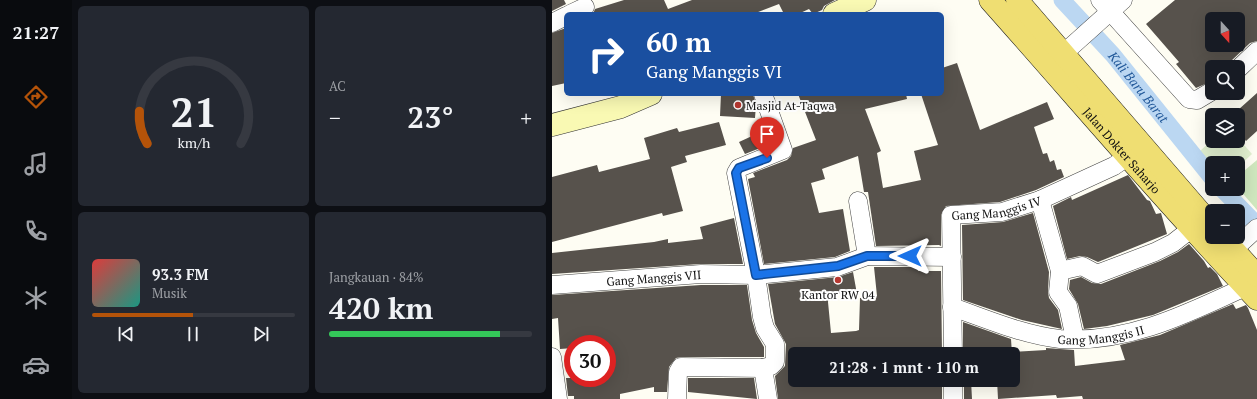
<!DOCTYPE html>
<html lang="id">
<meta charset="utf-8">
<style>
body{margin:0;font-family:"PT Serif",serif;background:#242831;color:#f1f3f6;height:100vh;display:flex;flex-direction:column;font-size:15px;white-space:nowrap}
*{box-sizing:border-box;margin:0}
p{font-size:13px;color:#9ea1a6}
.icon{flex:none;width:22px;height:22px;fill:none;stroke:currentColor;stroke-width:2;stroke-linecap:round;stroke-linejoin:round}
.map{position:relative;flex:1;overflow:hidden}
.sheet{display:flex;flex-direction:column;gap:6px;padding:6px;background:#0d0f14;width:480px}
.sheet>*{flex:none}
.banner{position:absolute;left:12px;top:12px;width:380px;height:84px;border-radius:6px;box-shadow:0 4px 16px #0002;background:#1a4fa0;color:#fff;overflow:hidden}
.needle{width:26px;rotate:159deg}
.tools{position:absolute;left:653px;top:12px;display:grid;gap:8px}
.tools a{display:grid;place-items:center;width:40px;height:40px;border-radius:6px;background:#171b24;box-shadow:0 4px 16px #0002;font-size:20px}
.speed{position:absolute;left:12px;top:335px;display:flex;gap:8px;font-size:20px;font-weight:700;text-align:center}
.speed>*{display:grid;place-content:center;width:52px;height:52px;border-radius:50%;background:#171b24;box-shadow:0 4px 16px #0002;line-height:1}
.speed .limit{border:6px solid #d22;background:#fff;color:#111}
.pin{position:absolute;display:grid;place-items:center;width:34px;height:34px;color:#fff;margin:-41px -17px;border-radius:50% 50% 50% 0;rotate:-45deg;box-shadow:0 0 4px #0007}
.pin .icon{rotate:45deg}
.me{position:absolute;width:44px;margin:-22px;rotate:270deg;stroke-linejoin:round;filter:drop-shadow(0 0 3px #0008)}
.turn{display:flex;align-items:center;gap:14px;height:84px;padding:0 16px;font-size:18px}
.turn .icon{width:52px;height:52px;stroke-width:2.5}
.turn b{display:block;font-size:28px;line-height:34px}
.big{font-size:30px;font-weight:700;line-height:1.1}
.sheet .tile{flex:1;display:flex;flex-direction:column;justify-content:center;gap:6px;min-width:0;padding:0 14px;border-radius:6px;background:#242831}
.sheet .dial{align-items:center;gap:0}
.dial svg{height:104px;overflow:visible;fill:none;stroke:#363941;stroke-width:7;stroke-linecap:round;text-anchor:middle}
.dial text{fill:#f1f3f6;stroke:none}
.song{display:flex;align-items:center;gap:12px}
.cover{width:48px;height:48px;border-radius:6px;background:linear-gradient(135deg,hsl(0 70% 55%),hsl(170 70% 35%))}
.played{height:4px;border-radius:2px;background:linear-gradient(90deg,#b45309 50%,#363941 50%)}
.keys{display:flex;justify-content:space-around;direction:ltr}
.heat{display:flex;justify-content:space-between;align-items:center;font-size:22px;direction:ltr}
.charge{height:6px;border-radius:3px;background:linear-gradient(90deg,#34c759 84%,#363941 0)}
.sheet .tiles{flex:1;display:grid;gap:6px;grid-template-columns:repeat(2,1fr)}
.trip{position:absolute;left:236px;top:347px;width:232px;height:40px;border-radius:6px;background:#171b24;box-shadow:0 4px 16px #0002;font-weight:700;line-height:40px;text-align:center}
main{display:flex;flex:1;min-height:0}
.dock{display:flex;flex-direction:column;width:72px;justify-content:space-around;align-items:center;background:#090b0e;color:#9ea1a6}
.dock .icon{width:28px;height:28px}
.dock .active{color:#b45309}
.dock b{font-size:18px;color:#f1f3f6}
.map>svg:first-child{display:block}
.green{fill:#cfe7be}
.pitch{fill:#e0efcf}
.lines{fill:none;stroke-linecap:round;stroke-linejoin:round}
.canal{stroke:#bbd7f2;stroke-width:17}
.building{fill:#57524c;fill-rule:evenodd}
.street-casing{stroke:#424242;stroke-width:19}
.secondary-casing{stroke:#313131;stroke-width:23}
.primary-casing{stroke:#202020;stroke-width:23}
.street{stroke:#fff;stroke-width:18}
.secondary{stroke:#f9f9b3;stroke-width:22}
.primary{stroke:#efde72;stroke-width:22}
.route-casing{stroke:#114b97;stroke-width:10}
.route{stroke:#1a73e8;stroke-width:7}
.poi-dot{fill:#b63831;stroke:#fff;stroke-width:1.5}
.labels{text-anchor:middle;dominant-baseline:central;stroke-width:4;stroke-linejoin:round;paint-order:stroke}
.poi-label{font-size:12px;fill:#0f0f0f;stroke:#fff;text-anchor:start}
.street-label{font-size:12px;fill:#0f0f0f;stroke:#fff}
.water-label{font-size:13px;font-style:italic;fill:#215899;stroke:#fff}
</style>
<main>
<nav class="dock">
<b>21:27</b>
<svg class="icon active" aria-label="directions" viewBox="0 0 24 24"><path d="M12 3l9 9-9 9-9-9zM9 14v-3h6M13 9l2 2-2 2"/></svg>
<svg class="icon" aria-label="music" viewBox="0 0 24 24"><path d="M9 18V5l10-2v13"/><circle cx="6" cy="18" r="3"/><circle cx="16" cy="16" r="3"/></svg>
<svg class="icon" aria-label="phone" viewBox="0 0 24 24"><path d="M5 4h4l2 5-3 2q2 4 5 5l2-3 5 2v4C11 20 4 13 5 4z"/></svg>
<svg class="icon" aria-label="climate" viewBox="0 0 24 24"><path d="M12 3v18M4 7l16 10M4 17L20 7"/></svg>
<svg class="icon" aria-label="car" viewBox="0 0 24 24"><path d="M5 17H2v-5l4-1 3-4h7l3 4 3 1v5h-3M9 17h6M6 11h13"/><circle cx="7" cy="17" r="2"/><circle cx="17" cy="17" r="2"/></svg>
</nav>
<section class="sheet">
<div class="tiles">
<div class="tile dial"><svg viewBox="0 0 100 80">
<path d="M14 69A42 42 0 1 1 86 69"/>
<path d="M14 69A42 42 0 0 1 8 44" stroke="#b45309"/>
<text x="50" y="56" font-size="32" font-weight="700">21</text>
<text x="50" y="72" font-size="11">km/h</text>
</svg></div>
<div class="tile"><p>AC</p>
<div class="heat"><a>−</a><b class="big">23°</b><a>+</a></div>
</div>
<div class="tile">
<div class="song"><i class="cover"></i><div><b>93.3 FM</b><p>Musik</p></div></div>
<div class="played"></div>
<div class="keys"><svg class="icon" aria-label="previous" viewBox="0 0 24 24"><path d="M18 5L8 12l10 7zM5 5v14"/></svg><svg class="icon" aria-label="pause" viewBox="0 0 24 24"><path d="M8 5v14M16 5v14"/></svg><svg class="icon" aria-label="next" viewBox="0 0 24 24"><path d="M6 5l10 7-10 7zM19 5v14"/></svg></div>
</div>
<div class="tile"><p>Jangkauan · 84%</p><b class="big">420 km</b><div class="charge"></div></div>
</div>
</section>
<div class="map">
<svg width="705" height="399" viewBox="0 0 705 399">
<rect width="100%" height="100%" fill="#fefdf3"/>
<path class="green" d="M705,160V210L686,188V176Z"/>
<path class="pitch" d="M686,138L700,154L686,167V163L660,164L648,151L660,140V141H686Z"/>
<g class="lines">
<g class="canal">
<path id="s1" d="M510,0L561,55L660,178"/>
<path d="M670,189L705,225"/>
</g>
</g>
<path class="building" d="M0,0H12L14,4L0,11Z
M72,0H112L116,9L140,0H283L272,6L270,10L261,14L257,9L246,14H232L227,4L201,14H41L43,9Z
M623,0H705V41L698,43L679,61L676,67H660V81L644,88L624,64L627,62L594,24ZM660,19H686V45H660Z
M14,28V83L0,86V33Z
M405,63L428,130L495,102L502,119L482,127L491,154L495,153L498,162L502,160L505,170L509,169L512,177L484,190L448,202L394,206L389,215V246L387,245L324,246L316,192H312L306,156L270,169L273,179L259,183L267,213L291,209L298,251L283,257L212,264L196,179L203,177L201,173L235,160L239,156L241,148L264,140L246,94H354L355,99L313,109L329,151L325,153L331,188L369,180L362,151L386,145L369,94H390V68Z
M705,93V131L694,141L686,133V110Z
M169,94H201L204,105L203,118L168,116Z
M167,122L174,145L133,156L135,162L119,167L131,211L111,216L110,213L0,242V177L45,165L47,172L98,159L92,138L125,128L127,132Z
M213,130L218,144L193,154L187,142Z
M576,175L595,200L598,201L604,214L609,213L615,234L546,262L535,257L528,256L515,259L501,206L519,197L520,200L529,196Z
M481,213L497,272L496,292L497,298L506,310L510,329L470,320L411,300L410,225L451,222Z
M182,218L191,264H148L0,274V253L102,242L116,239V243L151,239L148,227Z
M637,244L652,261L656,268L658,267L665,274L671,286L601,315L555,326L532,329L526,304L517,289L518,280L529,277L540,283L549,284L608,261L626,252Z
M322,267H365L366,271H389L390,354H243V380H327L370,385V380H390V399H226L223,376L233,366L234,344L223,324L216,284L286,277L301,272L305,294L277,293L276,302L279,333L304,331L307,330L308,298L325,296Z
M149,285H195L200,320L204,333L212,347V357H129L124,358L117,367L115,392H102V387L68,394V399H22V396H16L14,378H55V344H21V348L8,349L6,318L0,319V295Z
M681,304L684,309L694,305L696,308L705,330V399H531L530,396L505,398L504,395L446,399L445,380H461V352L494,350V348L522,350L523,366L573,360L568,345L608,335Z
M411,322L459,339L460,354H411Z
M136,378H202L205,399L136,392Z
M412,380H419L420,399H412Z"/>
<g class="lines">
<g class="street-casing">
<g id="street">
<path d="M548,0L637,99L645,100L660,91"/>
<path d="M18,14L33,7"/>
<path d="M0,23L14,16"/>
<path d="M512,53L571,0"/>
<path d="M686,69L705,51"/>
<path d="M211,94L231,150L187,168L184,173L204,275L210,317L213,328L223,344V362L219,366L211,368L216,399"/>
<path d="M488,200L508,271L530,266L545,274L603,252L621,243L639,229"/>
<path d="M306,201L315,256"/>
<path d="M681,250L705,228"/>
<path d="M508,271L506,292L516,306L523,339"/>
<path id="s2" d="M0,285L149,274L204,275L285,267L315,256L400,257"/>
<path id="s3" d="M400,307C435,319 471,335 508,339C575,344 635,314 693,287"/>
<path id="s4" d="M401,354L399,215L450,212L488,200L562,166L575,157"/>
<path d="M0,357L6,399"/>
<path d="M125,399L126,372L129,367L211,368"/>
<path d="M401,399V380"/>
</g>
</g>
<g class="secondary-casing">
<path id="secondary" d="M282,14L313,0
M0,125L69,107L99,94"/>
</g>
<g class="primary-casing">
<g id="primary">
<path id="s5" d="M438,0C527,100 613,202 705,299"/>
<path d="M465,0L660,226"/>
<path d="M670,237L705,276"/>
</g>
</g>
<use href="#street" class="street"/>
<use href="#secondary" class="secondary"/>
<use href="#primary" class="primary"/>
</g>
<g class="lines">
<g class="route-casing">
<path id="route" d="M215,158L187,168L184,173L204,275L286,266L315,256H358"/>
</g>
<use href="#route" class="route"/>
</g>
<g class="poi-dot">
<circle cx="186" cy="105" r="4"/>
<circle cx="286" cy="280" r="4"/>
</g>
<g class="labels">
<g class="poi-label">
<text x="194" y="105">Masjid At-Taqwa</text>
<text x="286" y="294" text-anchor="middle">Kantor RW 04</text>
</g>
<g class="street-label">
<text stroke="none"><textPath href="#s5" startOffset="200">Jalan Dokter Saharjo</textPath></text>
<text stroke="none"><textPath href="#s4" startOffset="185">Gang Manggis IV</textPath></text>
<text stroke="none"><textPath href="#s2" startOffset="102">Gang Manggis VII</textPath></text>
<text stroke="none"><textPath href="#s3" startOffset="154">Gang Manggis II</textPath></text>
</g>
<g class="water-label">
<text stroke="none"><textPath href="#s1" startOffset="116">Kali Baru Barat</textPath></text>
</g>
</g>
</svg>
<div class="tools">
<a><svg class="needle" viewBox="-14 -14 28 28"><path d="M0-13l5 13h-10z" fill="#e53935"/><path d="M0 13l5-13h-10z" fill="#9ea1a6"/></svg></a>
<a><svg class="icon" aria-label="search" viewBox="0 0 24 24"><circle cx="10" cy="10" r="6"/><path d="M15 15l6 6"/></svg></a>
<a><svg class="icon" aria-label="layers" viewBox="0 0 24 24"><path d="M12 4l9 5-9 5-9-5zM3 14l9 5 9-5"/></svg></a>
<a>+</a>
<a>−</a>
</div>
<div class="speed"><div class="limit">30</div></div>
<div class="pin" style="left:215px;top:158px;background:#d93025"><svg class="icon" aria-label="arrive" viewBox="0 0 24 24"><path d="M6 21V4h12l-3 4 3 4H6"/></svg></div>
<svg class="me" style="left:358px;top:256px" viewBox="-20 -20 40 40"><path d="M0-17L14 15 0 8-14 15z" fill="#1a73e8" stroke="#fff" stroke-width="4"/></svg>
<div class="trip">21:28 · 1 mnt · 110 m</div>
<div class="banner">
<div class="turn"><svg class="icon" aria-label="right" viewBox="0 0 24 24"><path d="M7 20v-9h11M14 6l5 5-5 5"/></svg><div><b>60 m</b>Gang Manggis VI</div></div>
</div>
</div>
</main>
